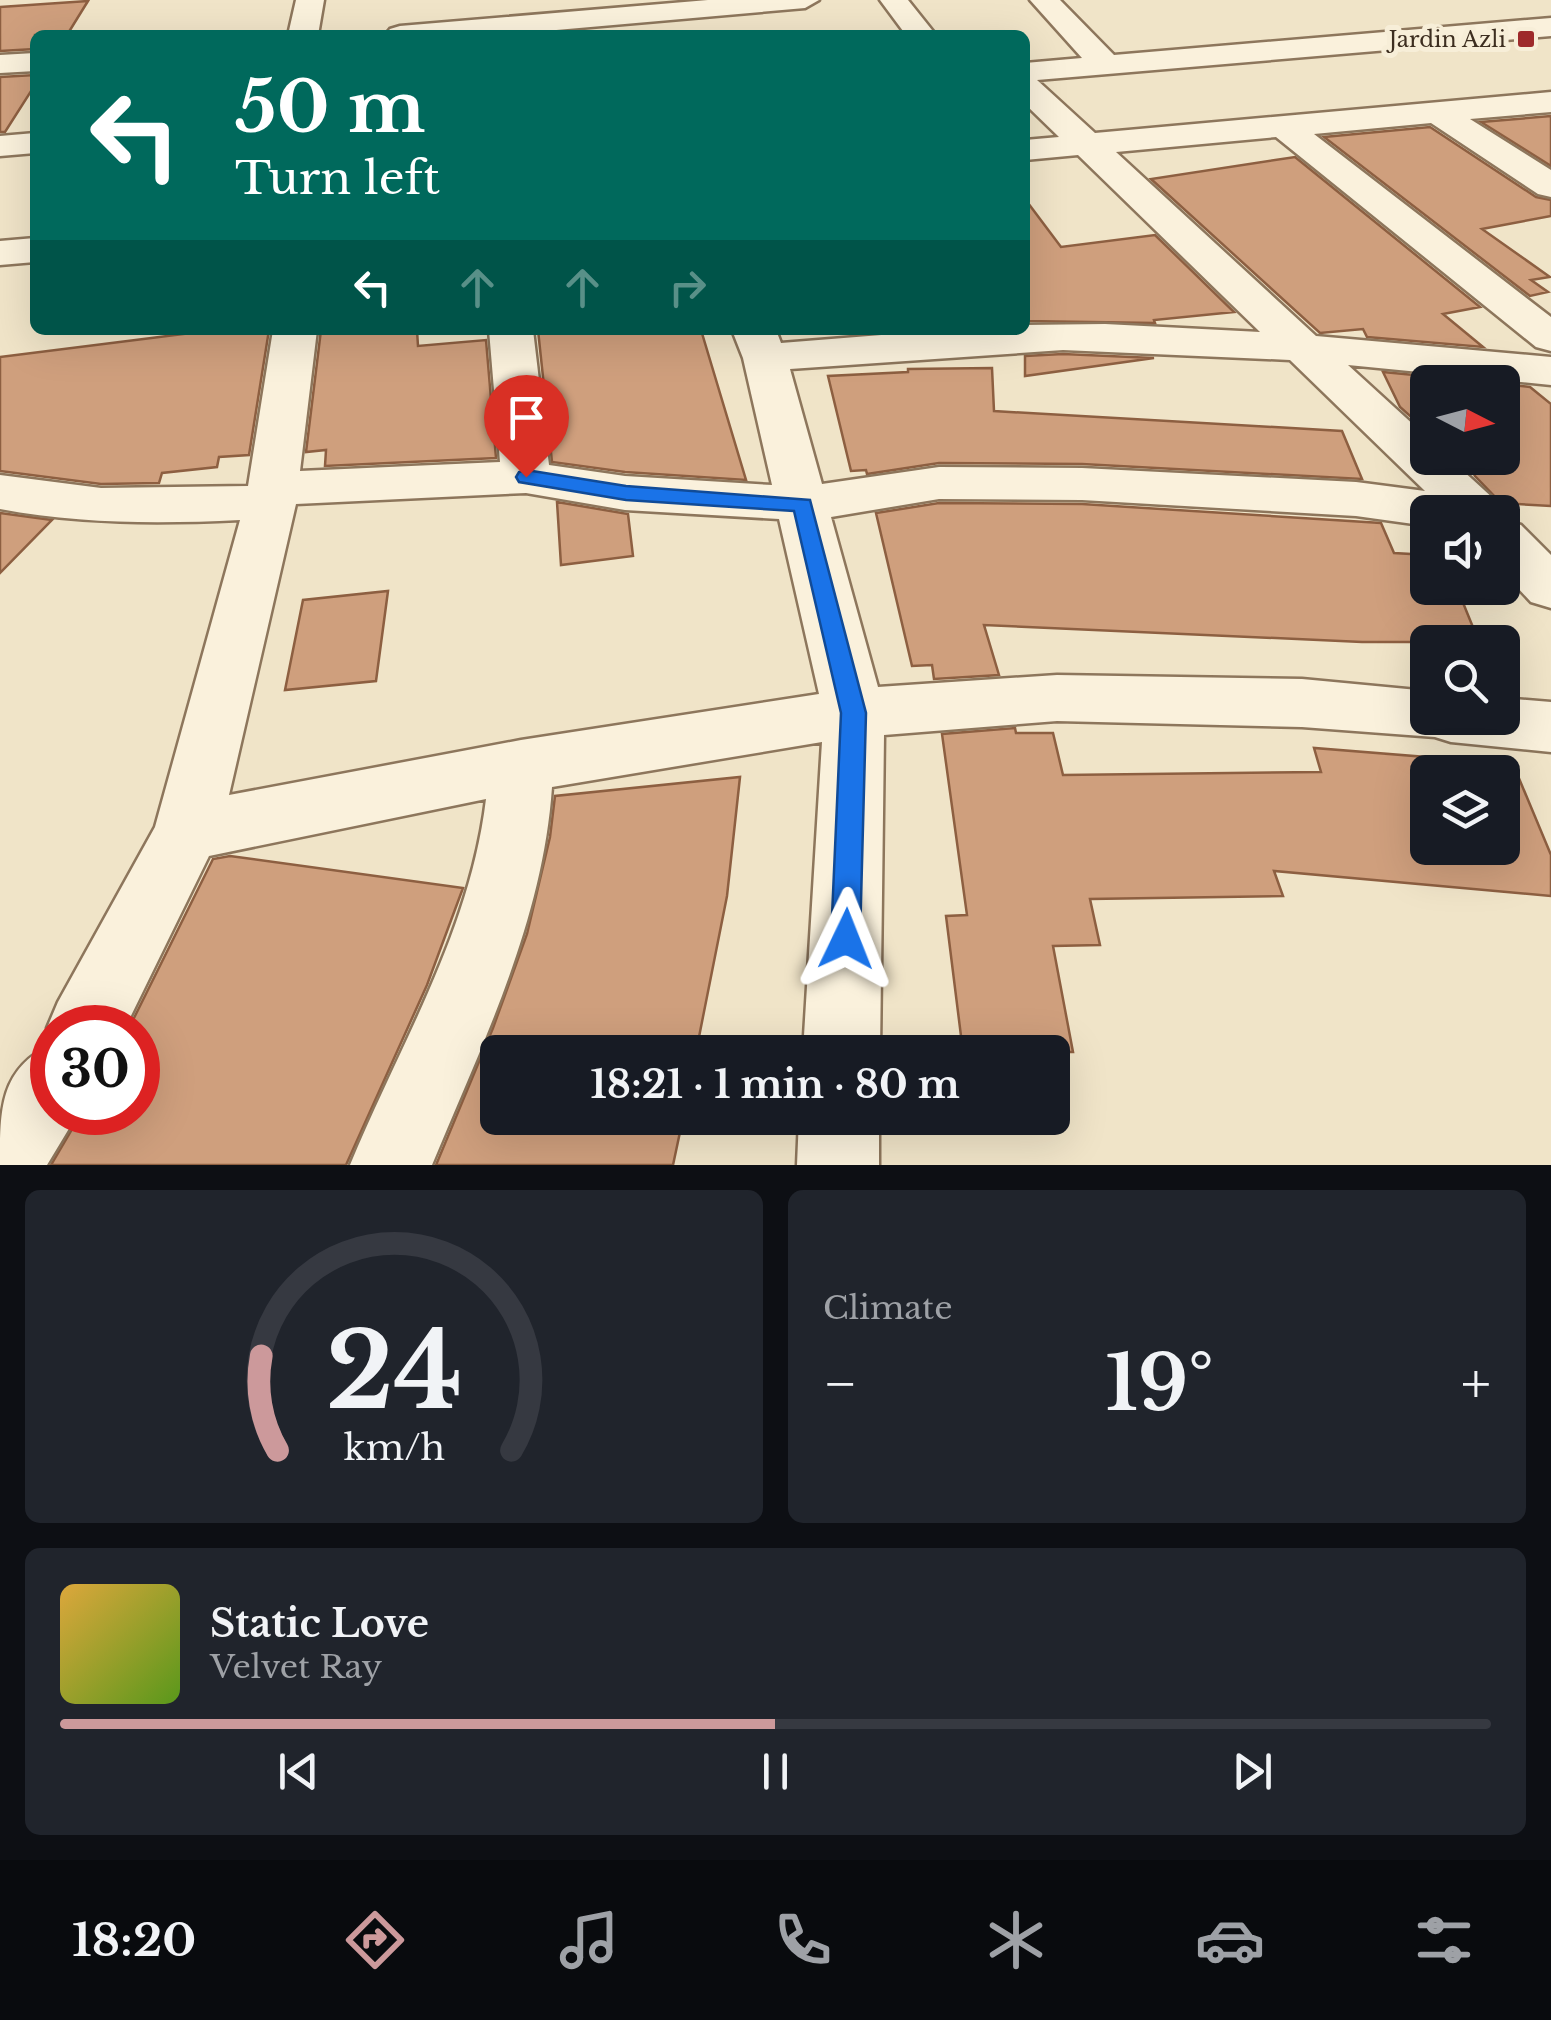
<!DOCTYPE html>
<meta charset="utf-8">
<style>
body{margin:0;font-family:"Libre Baskerville",serif;background:#20242c;color:#f1f3f6;height:100vh;display:flex;flex-direction:column;font-size:38px;white-space:nowrap}
*{box-sizing:border-box;margin:0}
p{font-size:32px;color:#9ea1a6}
.icon{flex:none;width:55px;height:55px;fill:none;stroke:currentColor;stroke-width:2;stroke-linecap:round;stroke-linejoin:round}
.map{position:relative;height:1165px;overflow:hidden}
.side{display:flex;flex-direction:column;gap:25px;padding:25px;background:#0d0f14;flex:1}
.side>*{flex:none}
.guide{position:absolute;left:30px;top:30px;width:1000px;height:305px;border-radius:15px;box-shadow:0 10px 40px #0002;background:#00695c;color:#fff;overflow:hidden}
.needle{width:65px;rotate:96deg}
.tools{position:absolute;left:1410px;top:365px;display:grid;gap:20px}
.tools a{display:grid;place-items:center;width:110px;height:110px;border-radius:15px;background:#171b24;box-shadow:0 10px 40px #0002;font-size:50px}
.speed{position:absolute;left:30px;top:1005px;display:flex;gap:20px;font-size:50px;font-weight:700;text-align:center}
.speed>*{display:grid;place-content:center;width:130px;height:130px;border-radius:50%;background:#171b24;box-shadow:0 10px 40px #0002;line-height:1}
.speed .limit{border:15px solid #d22;background:#fff;color:#111}
.pin{position:absolute;display:grid;place-items:center;width:85px;height:85px;color:#fff;margin:-102px -42px;border-radius:50% 50% 50% 0;rotate:-45deg;box-shadow:0 0 10px #0007}
.pin .icon{rotate:45deg}
.me{position:absolute;width:110px;margin:-55px;rotate:2deg;stroke-linejoin:round;filter:drop-shadow(0 0 8px #0008)}
.turn{display:flex;align-items:center;gap:35px;height:210px;padding:0 40px;font-size:45px}
.turn .icon{width:130px;height:130px;stroke-width:2.5}
.turn b{display:block;font-size:70px;line-height:85px}
.lanes{display:flex;align-items:center;height:95px;padding:0 40px;background:#0003;justify-content:center;gap:50px;direction:ltr}
.lanes .off{opacity:.35}
.big{font-size:75px;font-weight:800;line-height:1.1}
.side .tile{flex:1;display:flex;flex-direction:column;justify-content:center;gap:15px;min-width:0;padding:0 35px;border-radius:15px;background:#20242c}
.side .dial{align-items:center;gap:0}
.dial svg{height:260px;overflow:visible;fill:none;stroke:#363941;stroke-width:7;stroke-linecap:round;text-anchor:middle}
.dial text{fill:#f1f3f6;stroke:none}
.song{display:flex;align-items:center;gap:30px}
.cover{width:120px;height:120px;border-radius:15px;background:linear-gradient(135deg,hsl(40 70% 55%),hsl(90 70% 35%))}
.played{height:10px;border-radius:5px;background:linear-gradient(90deg,#cc999b 50%,#363941 50%)}
.keys{display:flex;justify-content:space-around;direction:ltr}
.heat{display:flex;justify-content:space-between;align-items:center;font-size:55px;direction:ltr}
.side .tiles{flex:1;display:grid;gap:25px;grid-template-columns:1fr 1fr}
.tile:last-child{grid-column:span 2}
.trip{position:absolute;left:480px;top:1035px;width:590px;height:100px;border-radius:15px;background:#171b24;box-shadow:0 10px 40px #0002;font-weight:800;line-height:100px;text-align:center}
.tabs{display:flex;height:160px;justify-content:space-around;align-items:center;background:#090b0e;color:#9ea1a6}
.tabs .icon{width:70px;height:70px}
.tabs .on{color:#cc999b}
.tabs b{font-size:45px;color:#f1f3f6}
.map>svg:first-child{display:block}
.building{fill:#cf9f7d;stroke:#8d5f41;stroke-width:2.5;fill-rule:evenodd}
.lines{fill:none;stroke-linecap:round;stroke-linejoin:round}
.minor-casing{stroke:#8d765c;stroke-width:5}
.minor{fill:#faf1dc;fill-rule:evenodd}
.route{fill:#1a73e8;stroke:#114b97;stroke-width:2.5}
.poi-dot{fill:#9e2a2b;stroke:#f7eed8;stroke-width:4}
.labels{text-anchor:middle;dominant-baseline:central;stroke-width:10;stroke-linejoin:round;paint-order:stroke}
.far-poi-label{font-size:22px;fill:#3d2e20;stroke:#f7eed8;text-anchor:end}
</style>
<div class="map">
<svg width="1551" height="1165" viewBox="0 0 1551 1165">
<rect width="100%" height="100%" fill="#f0e4c8"/>
<path class="building" d="M88,1L67,35H35V49L0,51V7Z
M35,75V85L5,132H0V77Z
M1551,116V166L1481,122Z
M1430,127L1536,197L1551,200V216L1482,229L1550,277L1531,280L1548,292L1530,296L1324,137Z
M1295,157L1480,307L1443,314L1483,347L1367,337L1363,329L1320,333L1151,179Z
M1025,199L1061,247L1155,235L1234,312L1154,320L1155,323L1025,321Z
M215,330H269L249,455L219,457L217,467L162,473L159,483L101,484L0,471V357Z
M321,330H417L418,346L486,340L496,458L325,466L326,450L306,452Z
M538,330H701L746,480L625,472L552,462Z
M1063,354L1154,358L1025,376V356Z
M992,368L994,411L1342,431L1362,479L1082,464L939,463L867,474L866,470L851,471L828,376L908,372V369Z
M1383,372L1487,382H1428V432L1400,407Z
M1502,384L1530,387L1551,404V506L1501,503L1475,476L1465,458H1502Z
M557,502L628,514L633,556L561,565Z
M939,503L1082,504L1381,523L1394,553L1428,555V588H1457L1479,642H1362L984,625L999,675L934,679L932,665L912,666L876,513Z
M0,513L52,520L0,573Z
M388,591L376,681L285,690L303,600Z
M1015,728L1016,733H1053L1063,775L1321,772L1314,748L1513,764L1551,855V896L1274,871L1283,896L1090,899L1100,945L1053,946L1073,1052H963L946,916L967,915L942,734ZM1428,772H1502V848H1428Z
M740,777L727,896L696,1052H498V1118H683L673,1165H436L493,1028L527,934L550,837L555,796Z
M230,856L463,888L427,985L346,1165H51L82,1112H138V1028H129L213,859Z"/>
<g class="lines">
<g class="minor-casing">
<path id="minor" d="M296,0H324L318,35H288Z
M708,0H819L805,8L500,35H385L390,29L400,26Z
M880,0H908L936,35H906Z
M1030,0H1060L1114,55L1551,18V36L1037,80L1095,133L1551,92V112L1470,119L1551,170V197L1538,194L1431,123L1314,134L1551,317V351L1536,347L1276,137L1116,152L1316,336L1551,357V385L1348,365L1428,438V458H1449L1495,500L1503,512L1502,513L1428,512V526L1356,516L1082,500L939,499L831,517L878,687L1057,675L1302,679L1428,691V718H1502V698L1551,702V752L1451,742L1435,737L1302,727L1057,721L884,735L880,1052H803L822,742L552,787C543,921 483,1042 432,1165H350C400,1044 470,932 486,799L209,856L125,1028H52V1041L47,1028L58,1002L155,827L240,520C159,524 80,524 0,509V475L101,488L248,486L273,330H317L300,471L500,462L489,330H533L549,465L625,476L772,485L743,358L732,330H776L781,343L944,330H1025V325L1105,324L1260,332L1078,155L1025,160V140L1059,137L1025,104V63L1082,58ZM1063,350L1290,360L1425,491L1356,482L1082,468L939,467L822,484L790,369ZM526,493L625,510L779,519L819,694L521,740L229,795L296,504Z
M35,53V71L0,73V55Z
M35,133V153L0,156V136Z
M35,238V262L0,265V241Z
M1502,520L1521,525L1551,555V608L1531,602L1502,571Z
M52,1044V1112H79L47,1165H0C0,1108 0,1069 52,1044Z
M799,1118H879V1165H797Z"/>
</g>
<use href="#minor" class="minor"/>
</g>
<path class="route" d="M526,470L626,486L810,500L866,713L860,939L856,949L846,953L835,949L831,939L841,713L794,511L626,500L519,482L516,477L519,472Z"/>
<rect class="poi-dot" x="1516" y="29" width="20" height="20" rx="5"/>
<g class="labels">
<g class="far-poi-label">
<text x="1506" y="39">Jardin Azli</text>
</g>
</g>
</svg>
<div class="tools">
<a><svg class="needle" viewBox="-14 -14 28 28"><path d="M0-13l5 13h-10z" fill="#e53935"/><path d="M0 13l5-13h-10z" fill="#9ea1a6"/></svg></a>
<a><svg class="icon" aria-label="sound" viewBox="0 0 24 24"><path d="M4 9h4l5-4v14l-5-4H4zM17 9q2 3 0 6"/></svg></a>
<a><svg class="icon" aria-label="search" viewBox="0 0 24 24"><circle cx="10" cy="10" r="6"/><path d="M15 15l6 6"/></svg></a>
<a><svg class="icon" aria-label="layers" viewBox="0 0 24 24"><path d="M12 4l9 5-9 5-9-5zM3 14l9 5 9-5"/></svg></a>
</div>
<div class="speed"><div class="limit">30</div></div>
<div class="pin" style="left:526px;top:477px;background:#d93025"><svg class="icon" aria-label="arrive" viewBox="0 0 24 24"><path d="M6 21V4h12l-3 4 3 4H6"/></svg></div>
<svg class="me" style="left:846px;top:939px" viewBox="-20 -20 40 40"><path d="M0-17L14 15 0 8-14 15z" fill="#1a73e8" stroke="#fff" stroke-width="4"/></svg>
<div class="trip">18:21 · 1 min · 80 m</div>
<div class="guide">
<div class="turn"><svg class="icon" aria-label="left" viewBox="0 0 24 24"><path d="M17 20v-9H6M10 6l-5 5 5 5"/></svg><div><b>50 m</b>Turn left</div></div>
<div class="lanes"><svg class="icon" aria-label="left" viewBox="0 0 24 24"><path d="M17 20v-9H6M10 6l-5 5 5 5"/></svg><svg class="icon off" aria-label="ahead" viewBox="0 0 24 24"><path d="M12 20V5M6 11l6-6 6 6"/></svg><svg class="icon off" aria-label="ahead" viewBox="0 0 24 24"><path d="M12 20V5M6 11l6-6 6 6"/></svg><svg class="icon off" aria-label="right" viewBox="0 0 24 24"><path d="M7 20v-9h11M14 6l5 5-5 5"/></svg></div>
</div>
</div>
<section class="side">
<div class="tiles">
<div class="tile dial"><svg viewBox="0 0 100 80">
<path d="M14 69A42 42 0 1 1 86 69"/>
<path d="M14 69A42 42 0 0 1 9 40" stroke="#cc999b"/>
<text x="50" y="56" font-size="32" font-weight="700">24</text>
<text x="50" y="72" font-size="11">km/h</text>
</svg></div>
<div class="tile"><p>Climate</p>
<div class="heat"><a>−</a><b class="big">19°</b><a>+</a></div>
</div>
<div class="tile">
<div class="song"><i class="cover"></i><div><b>Static Love</b><p>Velvet Ray</p></div></div>
<div class="played"></div>
<div class="keys"><svg class="icon" aria-label="previous" viewBox="0 0 24 24"><path d="M18 5L8 12l10 7zM5 5v14"/></svg><svg class="icon" aria-label="pause" viewBox="0 0 24 24"><path d="M8 5v14M16 5v14"/></svg><svg class="icon" aria-label="next" viewBox="0 0 24 24"><path d="M6 5l10 7-10 7zM19 5v14"/></svg></div>
</div>
</div>
</section>
<nav class="tabs">
<b>18:20</b>
<svg class="icon on" aria-label="directions" viewBox="0 0 24 24"><path d="M12 3l9 9-9 9-9-9zM9 14v-3h6M13 9l2 2-2 2"/></svg>
<svg class="icon" aria-label="music" viewBox="0 0 24 24"><path d="M9 18V5l10-2v13"/><circle cx="6" cy="18" r="3"/><circle cx="16" cy="16" r="3"/></svg>
<svg class="icon" aria-label="phone" viewBox="0 0 24 24"><path d="M5 4h4l2 5-3 2q2 4 5 5l2-3 5 2v4C11 20 4 13 5 4z"/></svg>
<svg class="icon" aria-label="climate" viewBox="0 0 24 24"><path d="M12 3v18M4 7l16 10M4 17L20 7"/></svg>
<svg class="icon" aria-label="car" viewBox="0 0 24 24"><path d="M5 17H2v-5l4-1 3-4h7l3 4 3 1v5h-3M9 17h6M6 11h13"/><circle cx="7" cy="17" r="2"/><circle cx="17" cy="17" r="2"/></svg>
<svg class="icon" aria-label="filters" viewBox="0 0 24 24"><path d="M4 7h16M4 17h16"/><circle cx="9" cy="7" r="2"/><circle cx="15" cy="17" r="2"/></svg>
</nav>
